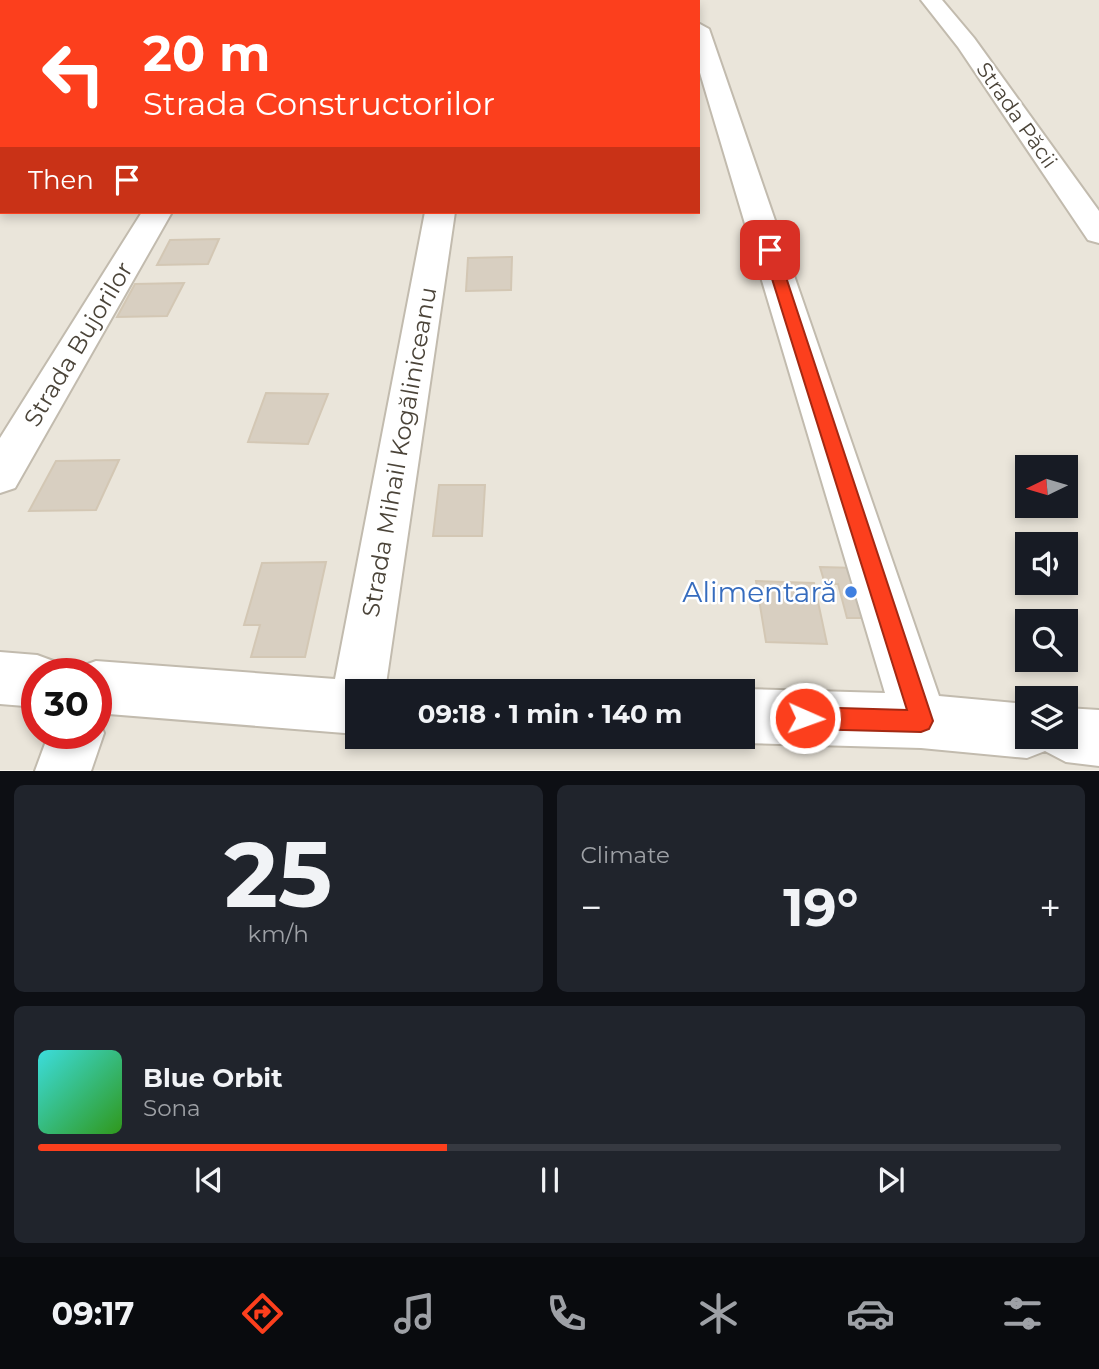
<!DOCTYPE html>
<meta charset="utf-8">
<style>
body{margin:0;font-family:Montserrat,sans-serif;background:#20242c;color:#f1f3f6;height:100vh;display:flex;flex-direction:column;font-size:26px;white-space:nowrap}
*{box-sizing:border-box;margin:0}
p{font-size:23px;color:#9ea1a6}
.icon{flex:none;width:38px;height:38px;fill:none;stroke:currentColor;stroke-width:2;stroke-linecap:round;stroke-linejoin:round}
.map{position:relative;height:771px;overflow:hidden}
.details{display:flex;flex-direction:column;gap:14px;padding:14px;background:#0d0f14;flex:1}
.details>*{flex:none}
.top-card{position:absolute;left:0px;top:0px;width:700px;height:214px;box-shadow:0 4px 10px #0003;background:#fc3f1d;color:#fff;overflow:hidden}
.needle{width:46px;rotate:265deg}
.fabs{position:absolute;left:1015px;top:455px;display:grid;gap:14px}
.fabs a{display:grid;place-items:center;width:63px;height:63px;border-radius:0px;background:#171b24;box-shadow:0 4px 10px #0003;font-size:35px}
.speed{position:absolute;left:21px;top:658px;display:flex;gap:14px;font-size:35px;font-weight:700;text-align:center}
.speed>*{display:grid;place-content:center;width:91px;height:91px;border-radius:50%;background:#171b24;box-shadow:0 4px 10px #0003;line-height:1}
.speed .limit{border:10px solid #d22;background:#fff;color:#111}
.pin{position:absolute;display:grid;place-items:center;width:60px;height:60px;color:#fff;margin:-30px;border-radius:14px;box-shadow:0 4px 10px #0006}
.me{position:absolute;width:77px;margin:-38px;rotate:92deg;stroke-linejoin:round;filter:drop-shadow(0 0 5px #0008)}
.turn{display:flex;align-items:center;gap:24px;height:147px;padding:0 28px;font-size:32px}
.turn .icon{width:91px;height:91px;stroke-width:2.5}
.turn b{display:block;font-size:49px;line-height:60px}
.then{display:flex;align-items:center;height:66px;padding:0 28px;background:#0003;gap:14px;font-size:26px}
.big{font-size:52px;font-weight:700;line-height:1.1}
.details .widget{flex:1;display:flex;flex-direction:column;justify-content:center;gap:10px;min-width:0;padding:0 24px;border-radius:10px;background:#20242c}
.details .dial{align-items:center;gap:0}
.dial b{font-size:91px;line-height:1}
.song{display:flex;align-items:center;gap:21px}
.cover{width:84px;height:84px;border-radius:10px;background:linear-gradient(135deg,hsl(180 70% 55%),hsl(110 70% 35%))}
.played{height:7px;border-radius:4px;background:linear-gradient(90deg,#fc3f1d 40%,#363941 40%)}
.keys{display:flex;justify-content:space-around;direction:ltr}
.heat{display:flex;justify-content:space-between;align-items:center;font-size:38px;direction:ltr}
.details .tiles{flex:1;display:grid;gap:14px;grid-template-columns:1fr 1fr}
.widget:last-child{grid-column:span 2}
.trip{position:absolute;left:345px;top:679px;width:410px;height:70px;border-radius:0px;background:#171b24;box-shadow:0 4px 10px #0003;font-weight:700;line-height:70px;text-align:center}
.menu{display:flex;height:112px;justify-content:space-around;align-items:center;background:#090b0e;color:#9ea1a6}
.menu .icon{width:49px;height:49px}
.menu .active{color:#fc3f1d}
.menu b{font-size:32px;color:#f1f3f6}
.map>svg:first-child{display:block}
.residential{fill:#eae5da;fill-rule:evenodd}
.building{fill:#d8cfc1;stroke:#d3c7b4;stroke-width:2}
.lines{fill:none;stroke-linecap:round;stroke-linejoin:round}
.minor-casing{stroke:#c2bbae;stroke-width:4}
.minor{fill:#fff;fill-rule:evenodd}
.route{fill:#fc3f1d;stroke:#a42913;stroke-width:2}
.shop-dot{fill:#3f7fe0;stroke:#fff;stroke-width:2.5}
.labels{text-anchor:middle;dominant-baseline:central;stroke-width:5;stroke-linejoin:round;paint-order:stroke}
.far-street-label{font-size:21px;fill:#4b4439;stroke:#fff}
.street-label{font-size:24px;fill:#4b4439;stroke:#fff}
.near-shop-label{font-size:28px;fill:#366cbe;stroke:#fff;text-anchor:end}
</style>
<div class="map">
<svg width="1099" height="771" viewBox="0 0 1099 771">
<rect width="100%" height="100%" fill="#f6f3ec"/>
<path class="residential" d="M0,0H1099V770H0ZM2,2H698V212H2ZM1027,467H1066V506H1027ZM1027,544H1066V583H1027ZM1027,621H1066V660H1027ZM37,674H96V733H37ZM357,691H742V737H357ZM1027,698H1066V737H1027Z"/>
<path class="building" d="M219,239L208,264L157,265L170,240Z
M512,257L511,290L466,291L468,258Z
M184,283L167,316L117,317L135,284Z
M266,393L328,394L308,444L248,442Z
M119,460L96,510L29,511L56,461Z
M439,485H485L482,536H433Z
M326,562L305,657H251L260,625H244L262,563Z
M820,567L857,568L871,618H847L838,584H825Z
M756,581L814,583L827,644L766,642Z"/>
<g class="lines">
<g class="minor-casing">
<path id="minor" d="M93,0H114L92,2Z
M278,0H298L277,2Z
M465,0H485V2H465Z
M677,0H697L698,2H678Z
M921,0H942L974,38L1099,211V243L1088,240L958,47Z
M0,20H2V32H0Z
M698,23L709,29L939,696L1027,704V737H1066V708L1099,710V766L1066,762L1045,751L1027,758L921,748L742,743L727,737H742V691H736L742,689L885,693L698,66Z
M0,92H2L0,109Z
M142,212H172L15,488L0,493V438Z
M425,212H455L385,691H357V734L96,713V674H75L77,668L96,661L335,679Z
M0,652L37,655L56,662L60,674H37V707L0,704Z
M96,714L104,733L91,771H35L49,733H96Z"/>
</g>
<use href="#minor" class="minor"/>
</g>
<path class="route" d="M770,246L777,250L933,721L929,729L921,732L805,729L797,726L794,718L797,710L805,707L907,710L763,250Z"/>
<circle class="shop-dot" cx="851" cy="592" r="7"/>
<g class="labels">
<g class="far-street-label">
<text transform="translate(1017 115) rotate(55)">Strada Păcii</text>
</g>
<g class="street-label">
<text transform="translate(78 344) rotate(-59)">Strada Bujorilor</text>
<text transform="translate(399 452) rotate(-80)">Strada Mihail Kogăliniceanu</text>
</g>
<g class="near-shop-label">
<text x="837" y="592">Alimentară</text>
</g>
</g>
</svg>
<div class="fabs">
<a><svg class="needle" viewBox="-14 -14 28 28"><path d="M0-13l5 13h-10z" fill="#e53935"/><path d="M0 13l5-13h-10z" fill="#9ea1a6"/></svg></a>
<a><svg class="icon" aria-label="sound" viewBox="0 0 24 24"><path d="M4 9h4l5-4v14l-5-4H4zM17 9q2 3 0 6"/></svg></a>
<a><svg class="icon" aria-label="search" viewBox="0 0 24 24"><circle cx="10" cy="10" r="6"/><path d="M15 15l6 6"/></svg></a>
<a><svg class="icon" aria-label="layers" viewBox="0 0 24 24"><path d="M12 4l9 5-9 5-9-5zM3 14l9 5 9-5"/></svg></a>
</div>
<div class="speed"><div class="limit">30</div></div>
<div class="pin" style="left:770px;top:250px;background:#d93025"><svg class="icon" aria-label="arrive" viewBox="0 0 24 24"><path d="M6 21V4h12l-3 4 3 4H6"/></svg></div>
<svg class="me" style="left:805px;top:718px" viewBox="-20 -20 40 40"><circle r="17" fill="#fc3f1d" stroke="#fff" stroke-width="3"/><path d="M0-11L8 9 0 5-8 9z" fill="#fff"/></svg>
<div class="trip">09:18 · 1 min · 140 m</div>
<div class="top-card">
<div class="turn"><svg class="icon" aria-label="left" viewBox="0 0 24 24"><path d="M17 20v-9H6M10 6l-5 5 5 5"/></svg><div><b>20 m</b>Strada Constructorilor</div></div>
<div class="then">Then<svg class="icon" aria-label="arrive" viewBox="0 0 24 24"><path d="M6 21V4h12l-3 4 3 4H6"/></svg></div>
</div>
</div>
<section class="details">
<div class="tiles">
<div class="widget dial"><b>25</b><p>km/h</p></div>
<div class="widget"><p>Climate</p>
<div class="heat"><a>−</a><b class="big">19°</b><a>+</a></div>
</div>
<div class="widget">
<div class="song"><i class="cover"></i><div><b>Blue Orbit</b><p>Sona</p></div></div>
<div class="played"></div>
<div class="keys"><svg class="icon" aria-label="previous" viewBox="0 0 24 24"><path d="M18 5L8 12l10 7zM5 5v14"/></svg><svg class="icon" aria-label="pause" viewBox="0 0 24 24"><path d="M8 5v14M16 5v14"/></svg><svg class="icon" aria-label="next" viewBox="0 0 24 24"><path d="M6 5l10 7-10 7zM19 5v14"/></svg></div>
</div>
</div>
</section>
<nav class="menu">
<b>09:17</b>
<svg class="icon active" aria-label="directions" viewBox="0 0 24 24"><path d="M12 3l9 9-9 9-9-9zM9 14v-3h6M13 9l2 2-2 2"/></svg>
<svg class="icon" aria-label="music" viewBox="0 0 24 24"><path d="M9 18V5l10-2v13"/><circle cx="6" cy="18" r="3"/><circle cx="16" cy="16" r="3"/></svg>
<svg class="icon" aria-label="phone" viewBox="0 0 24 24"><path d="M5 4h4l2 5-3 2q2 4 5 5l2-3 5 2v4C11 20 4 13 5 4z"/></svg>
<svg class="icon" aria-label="climate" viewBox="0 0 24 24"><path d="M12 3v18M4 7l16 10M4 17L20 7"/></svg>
<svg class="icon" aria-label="car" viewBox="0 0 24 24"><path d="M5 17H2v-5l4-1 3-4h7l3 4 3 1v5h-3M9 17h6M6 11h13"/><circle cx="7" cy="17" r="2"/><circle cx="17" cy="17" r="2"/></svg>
<svg class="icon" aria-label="filters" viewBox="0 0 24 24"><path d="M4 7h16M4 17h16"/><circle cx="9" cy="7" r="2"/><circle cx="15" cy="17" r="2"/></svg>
</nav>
